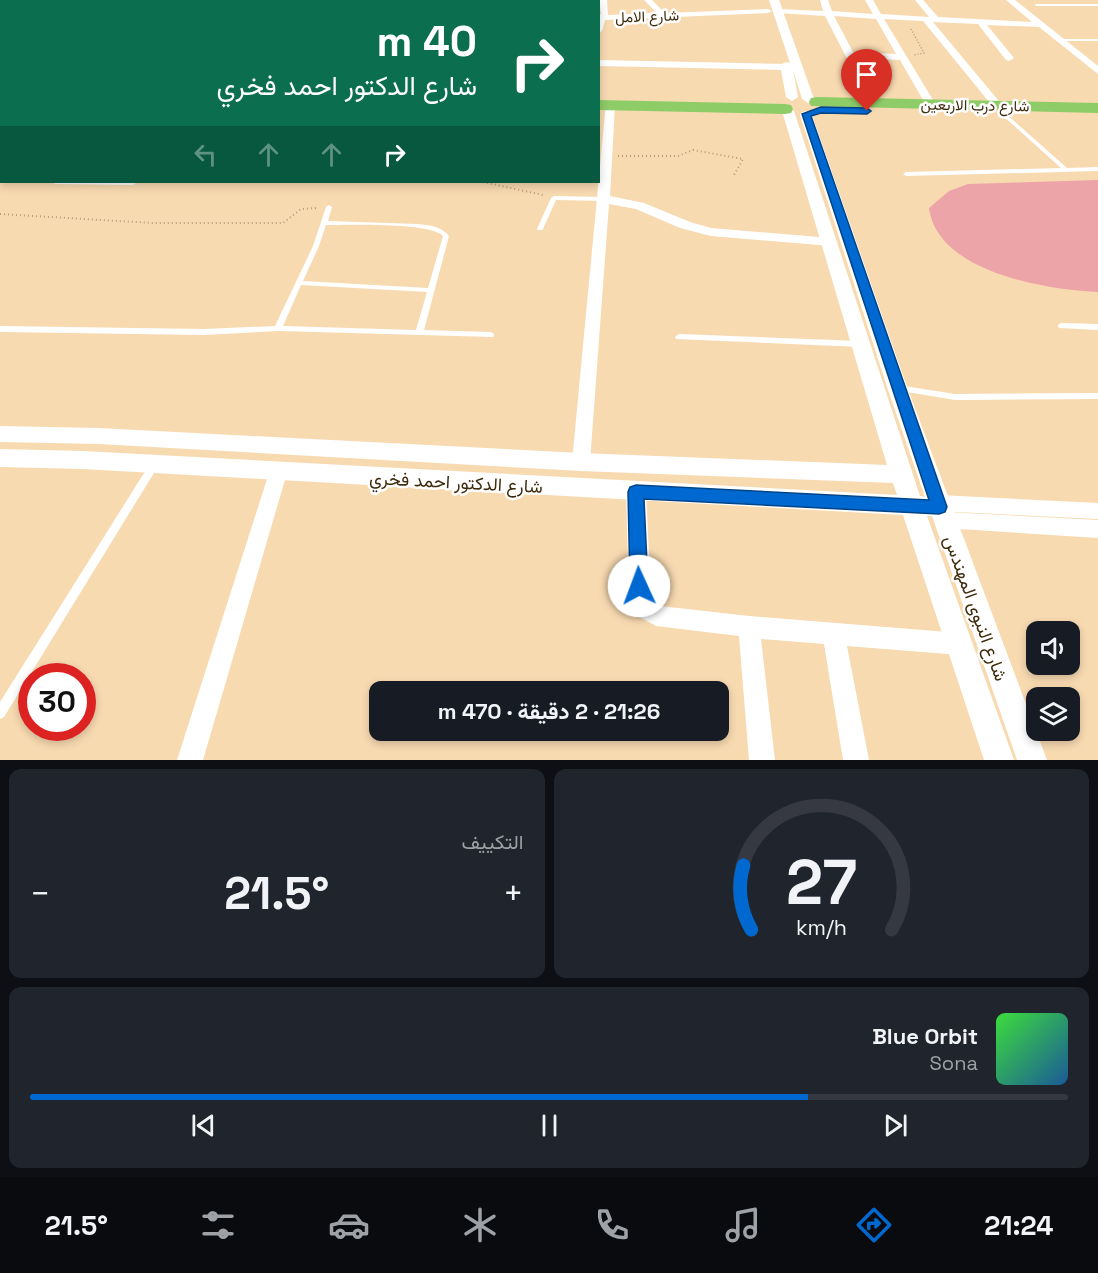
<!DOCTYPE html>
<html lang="ar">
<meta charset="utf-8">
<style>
body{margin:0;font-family:"Space Grotesk",Vazirmatn,sans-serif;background:#20242c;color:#f1f3f6;direction:rtl;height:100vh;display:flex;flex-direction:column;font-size:22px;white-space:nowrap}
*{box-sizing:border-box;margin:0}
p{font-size:20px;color:#9ea1a6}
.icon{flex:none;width:33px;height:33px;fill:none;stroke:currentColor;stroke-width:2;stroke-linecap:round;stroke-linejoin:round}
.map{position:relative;height:760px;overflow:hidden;direction:ltr}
.drawer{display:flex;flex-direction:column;gap:9px;padding:9px;background:#0d0f14;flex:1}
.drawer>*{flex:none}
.top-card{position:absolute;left:0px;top:0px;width:600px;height:183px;box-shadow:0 3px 9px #0003;direction:rtl;background:#0b6e4f;color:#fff;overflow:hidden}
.buttons{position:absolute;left:1026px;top:621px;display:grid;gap:12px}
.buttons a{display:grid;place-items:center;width:54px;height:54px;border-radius:12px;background:#171b24;box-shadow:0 3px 9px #0003;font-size:30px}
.speed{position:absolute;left:18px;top:663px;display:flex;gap:12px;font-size:30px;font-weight:700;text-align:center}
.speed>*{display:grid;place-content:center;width:78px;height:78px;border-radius:50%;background:#171b24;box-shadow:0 3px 9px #0003;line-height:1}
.speed .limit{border:9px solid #d22;background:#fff;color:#111}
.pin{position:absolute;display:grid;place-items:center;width:51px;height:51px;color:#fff;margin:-62px -26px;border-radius:50% 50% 50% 0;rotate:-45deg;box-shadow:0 0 6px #0007}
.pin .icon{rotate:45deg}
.me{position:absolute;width:66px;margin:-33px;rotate:358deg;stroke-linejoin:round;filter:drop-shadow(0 0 4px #0008)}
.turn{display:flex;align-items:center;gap:21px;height:126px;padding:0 24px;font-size:27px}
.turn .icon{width:78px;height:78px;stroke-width:2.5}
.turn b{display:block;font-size:42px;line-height:51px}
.lanes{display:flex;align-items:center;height:57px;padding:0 24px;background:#0003;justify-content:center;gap:30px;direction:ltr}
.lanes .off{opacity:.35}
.big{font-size:45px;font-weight:700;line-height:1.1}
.drawer .widget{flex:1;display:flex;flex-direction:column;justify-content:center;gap:9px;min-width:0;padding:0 21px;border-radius:12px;background:#20242c}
.drawer .dial{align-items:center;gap:0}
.dial svg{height:156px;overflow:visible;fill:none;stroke:#363941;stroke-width:7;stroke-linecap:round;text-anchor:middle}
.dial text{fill:#f1f3f6;stroke:none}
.song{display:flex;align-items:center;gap:18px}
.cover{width:72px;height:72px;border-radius:9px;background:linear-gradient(135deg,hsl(120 70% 55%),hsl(210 70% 35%))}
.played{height:6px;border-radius:3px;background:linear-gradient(90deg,#0069d1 75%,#363941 75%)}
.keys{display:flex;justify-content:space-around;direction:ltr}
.heat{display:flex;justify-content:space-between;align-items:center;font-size:33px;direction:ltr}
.drawer .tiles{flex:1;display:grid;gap:9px;grid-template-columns:1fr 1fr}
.widget:last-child{grid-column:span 2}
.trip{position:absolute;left:369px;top:681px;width:360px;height:60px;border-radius:12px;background:#171b24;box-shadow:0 3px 9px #0003;font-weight:700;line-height:60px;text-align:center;direction:rtl}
.tab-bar{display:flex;height:96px;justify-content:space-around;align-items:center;background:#090b0e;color:#9ea1a6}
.tab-bar .icon{width:42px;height:42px}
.tab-bar .on{color:#0069d1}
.tab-bar b{font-size:27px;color:#f1f3f6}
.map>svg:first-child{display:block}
.green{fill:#eda4a8}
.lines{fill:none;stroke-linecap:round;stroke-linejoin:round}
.path-far1{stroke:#b69c77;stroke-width:1.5;stroke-dasharray:1 2;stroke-linecap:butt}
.path{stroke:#b69c77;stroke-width:2;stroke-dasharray:1 3;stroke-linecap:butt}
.service{fill:#fff;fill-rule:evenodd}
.minor{fill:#fff;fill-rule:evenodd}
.tertiary{fill:#fff;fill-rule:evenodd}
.trunk{fill:#8ecc67;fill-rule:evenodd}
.route{fill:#0069d1;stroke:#048;stroke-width:1.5}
.labels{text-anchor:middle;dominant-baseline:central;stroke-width:5;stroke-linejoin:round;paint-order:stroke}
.far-street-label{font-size:15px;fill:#3f2c0d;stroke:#fff}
.street-label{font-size:18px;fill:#3f2c0d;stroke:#fff}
</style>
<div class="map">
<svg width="1098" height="760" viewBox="0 0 1098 760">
<rect width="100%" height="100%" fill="#f8dab1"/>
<path class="green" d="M1098,180V292C1046,290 937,272 929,208L949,191L968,184Z"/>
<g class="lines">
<path class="path-far1" d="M14,2L16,0
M260,2H288
M0,17L2,13
M911,29L924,53L914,55"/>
<path class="path" d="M618,156H678L693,150L743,159L734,175
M483,182L543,195
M0,214L152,223H283L301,209L317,208"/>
<path class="service" d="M1035,4H1098V6H1036Z
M1060,39H1098V41H1058V39Z
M1004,112L1067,168L1098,167V171L906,176L903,174L906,172L1061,168L1002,115L1001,114Z
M52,182H134L136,183L133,185L55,184Z
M554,196L605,197L608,199L605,201L556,200L543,229L542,230H538L537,229L551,198Z
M329,205L332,207L328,221L417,224C429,225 441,226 449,236L424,330L490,332L493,333L494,335L493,337L278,331L204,335L0,332V326L204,329L275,326L313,246L326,207ZM326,225C348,225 430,222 443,236L428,288L303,281L319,246ZM301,285L427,292L416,330L283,326Z
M1062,323L1098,324V330L1059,328L1058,326L1059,324Z
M679,334L860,341L864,344L860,347L676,339L675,337Z
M898,385L955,394L1098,393V399L955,400L895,390L894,388L895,386Z
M154,461L157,462L159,465L157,468L4,717L0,719V702L151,462Z"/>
<path class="minor" d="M80,0H88L79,2Z
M360,0H368V2H360Z
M546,0H572L543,2Z
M599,0H607L608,15L657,13L644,0H652L665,13L768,9L772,11L768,13L605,20L602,31L598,33V16L601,14Z
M820,0H828L832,11L873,14L865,0H873L881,14L929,17L915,0H923L938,17L1032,22L1006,0H1015L1098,66V74L1039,27L987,25L1014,58L1009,61L1006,60L978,24L933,22L1003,106L994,108L923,21L884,19L936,105L927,107L900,60L856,58L880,103L871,105L825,16L778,13L774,11L778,9L823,11ZM834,16L876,19L896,54L853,52Z
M598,60L786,64L791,67L786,70L598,66Z
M606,103L615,105L610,196L644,203L690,222L711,228L831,238L838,242L831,246L711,236L680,228L636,209L609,204L590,462L587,467L581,469L575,467L572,462Z
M278,465L285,468L287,473L203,760H177L269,473L271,468Z
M636,484L643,486L646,492L651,596L660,606L749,616L960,633L968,636L971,644L968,652L960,655L847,646L869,760H843L824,644L761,639L775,760H749L739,636L656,626L638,616L629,598L626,492L629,486Z
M938,495L1098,503V519L938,511L931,509L928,503L931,497Z
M944,512L1098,520V538L944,528L937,526L934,520L937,514Z"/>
<path class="tertiary" d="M769,0H779L814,99L812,102L808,103L802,99L793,70L798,97L792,101L786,97L780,65L786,62L790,63Z
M788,107L794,111L920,496L925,497L887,387L800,115L802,112L806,111L812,115L907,387L1047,760H1017L932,516H927L1014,760H984L903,515L83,469L0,467V449L83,451L897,495L893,483L581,471L99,444L0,442V426L99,428L581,453L887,465L782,111Z"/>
<path class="trunk" d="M2,97V108H0V98Z
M817,97L1098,103V113L811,106L809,102L811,98Z
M598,100L785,104L791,105L793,109L791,113L785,114L598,110Z"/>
</g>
<path class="route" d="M821,107L867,108L871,111L867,114L821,113L811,116L947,507L945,512L939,514L644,499L648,586L645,592L639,595L633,592L630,586L628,492L630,487L636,485L929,500L802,114Z"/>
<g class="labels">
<g class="far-street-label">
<text transform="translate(647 16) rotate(-2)">شارع الامل</text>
<text transform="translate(975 105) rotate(1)">شارع درب الاربعين</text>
</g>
<g class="street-label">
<text transform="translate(456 482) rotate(3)">شارع الدكتور احمد فخري</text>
<text transform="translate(976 608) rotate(70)">شارع النبوى المهندس</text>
</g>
</g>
</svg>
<div class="buttons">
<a><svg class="icon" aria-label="sound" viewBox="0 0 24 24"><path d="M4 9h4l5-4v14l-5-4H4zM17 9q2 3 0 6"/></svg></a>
<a><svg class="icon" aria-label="layers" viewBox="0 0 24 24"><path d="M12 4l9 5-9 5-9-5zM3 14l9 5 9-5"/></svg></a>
</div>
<div class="speed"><div class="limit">30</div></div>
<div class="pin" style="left:867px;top:111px;background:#d93025"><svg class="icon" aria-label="arrive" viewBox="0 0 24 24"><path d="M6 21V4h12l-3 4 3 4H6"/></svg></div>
<svg class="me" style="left:639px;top:586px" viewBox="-20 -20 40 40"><circle r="19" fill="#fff"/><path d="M0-13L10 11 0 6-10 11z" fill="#0069d1"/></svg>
<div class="trip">21:26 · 2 دقيقة · 470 m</div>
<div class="top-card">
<div class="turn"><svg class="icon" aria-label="right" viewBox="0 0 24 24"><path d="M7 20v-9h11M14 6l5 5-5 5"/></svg><div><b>40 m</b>شارع الدكتور احمد فخري</div></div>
<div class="lanes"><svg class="icon off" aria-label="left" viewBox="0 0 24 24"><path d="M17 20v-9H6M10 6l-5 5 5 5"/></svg><svg class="icon off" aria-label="ahead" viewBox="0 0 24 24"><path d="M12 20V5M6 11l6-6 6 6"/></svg><svg class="icon off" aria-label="ahead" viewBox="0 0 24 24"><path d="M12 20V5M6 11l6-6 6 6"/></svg><svg class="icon" aria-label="right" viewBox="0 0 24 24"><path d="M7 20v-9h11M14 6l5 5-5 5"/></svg></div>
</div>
</div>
<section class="drawer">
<div class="tiles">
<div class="widget dial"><svg viewBox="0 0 100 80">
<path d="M14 69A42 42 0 1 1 86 69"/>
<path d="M14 69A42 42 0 0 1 10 36" stroke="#0069d1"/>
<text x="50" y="56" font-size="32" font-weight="700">27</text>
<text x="50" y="72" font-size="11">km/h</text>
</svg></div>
<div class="widget"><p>التكييف</p>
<div class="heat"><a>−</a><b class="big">21.5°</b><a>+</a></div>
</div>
<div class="widget">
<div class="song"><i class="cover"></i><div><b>Blue Orbit</b><p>Sona</p></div></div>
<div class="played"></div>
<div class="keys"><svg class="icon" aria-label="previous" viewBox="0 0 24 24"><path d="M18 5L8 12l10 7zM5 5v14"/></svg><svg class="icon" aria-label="pause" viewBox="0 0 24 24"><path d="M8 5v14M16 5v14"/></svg><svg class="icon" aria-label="next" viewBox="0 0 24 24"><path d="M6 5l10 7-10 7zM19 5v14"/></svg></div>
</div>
</div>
</section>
<nav class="tab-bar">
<b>21:24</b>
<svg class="icon on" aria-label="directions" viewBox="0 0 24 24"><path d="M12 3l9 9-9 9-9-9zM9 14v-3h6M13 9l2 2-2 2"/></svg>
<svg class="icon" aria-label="music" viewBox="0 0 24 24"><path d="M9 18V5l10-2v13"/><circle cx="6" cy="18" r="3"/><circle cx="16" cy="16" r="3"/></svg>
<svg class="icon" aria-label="phone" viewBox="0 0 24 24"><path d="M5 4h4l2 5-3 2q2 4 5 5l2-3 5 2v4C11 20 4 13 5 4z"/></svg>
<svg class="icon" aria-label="climate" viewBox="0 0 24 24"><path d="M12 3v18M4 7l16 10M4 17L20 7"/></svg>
<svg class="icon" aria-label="car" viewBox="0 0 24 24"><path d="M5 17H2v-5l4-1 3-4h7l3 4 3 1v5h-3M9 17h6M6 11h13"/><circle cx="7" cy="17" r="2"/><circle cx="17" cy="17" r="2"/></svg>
<svg class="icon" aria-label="filters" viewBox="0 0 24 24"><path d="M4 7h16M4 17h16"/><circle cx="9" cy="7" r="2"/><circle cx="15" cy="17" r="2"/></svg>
<b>21.5°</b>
</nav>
